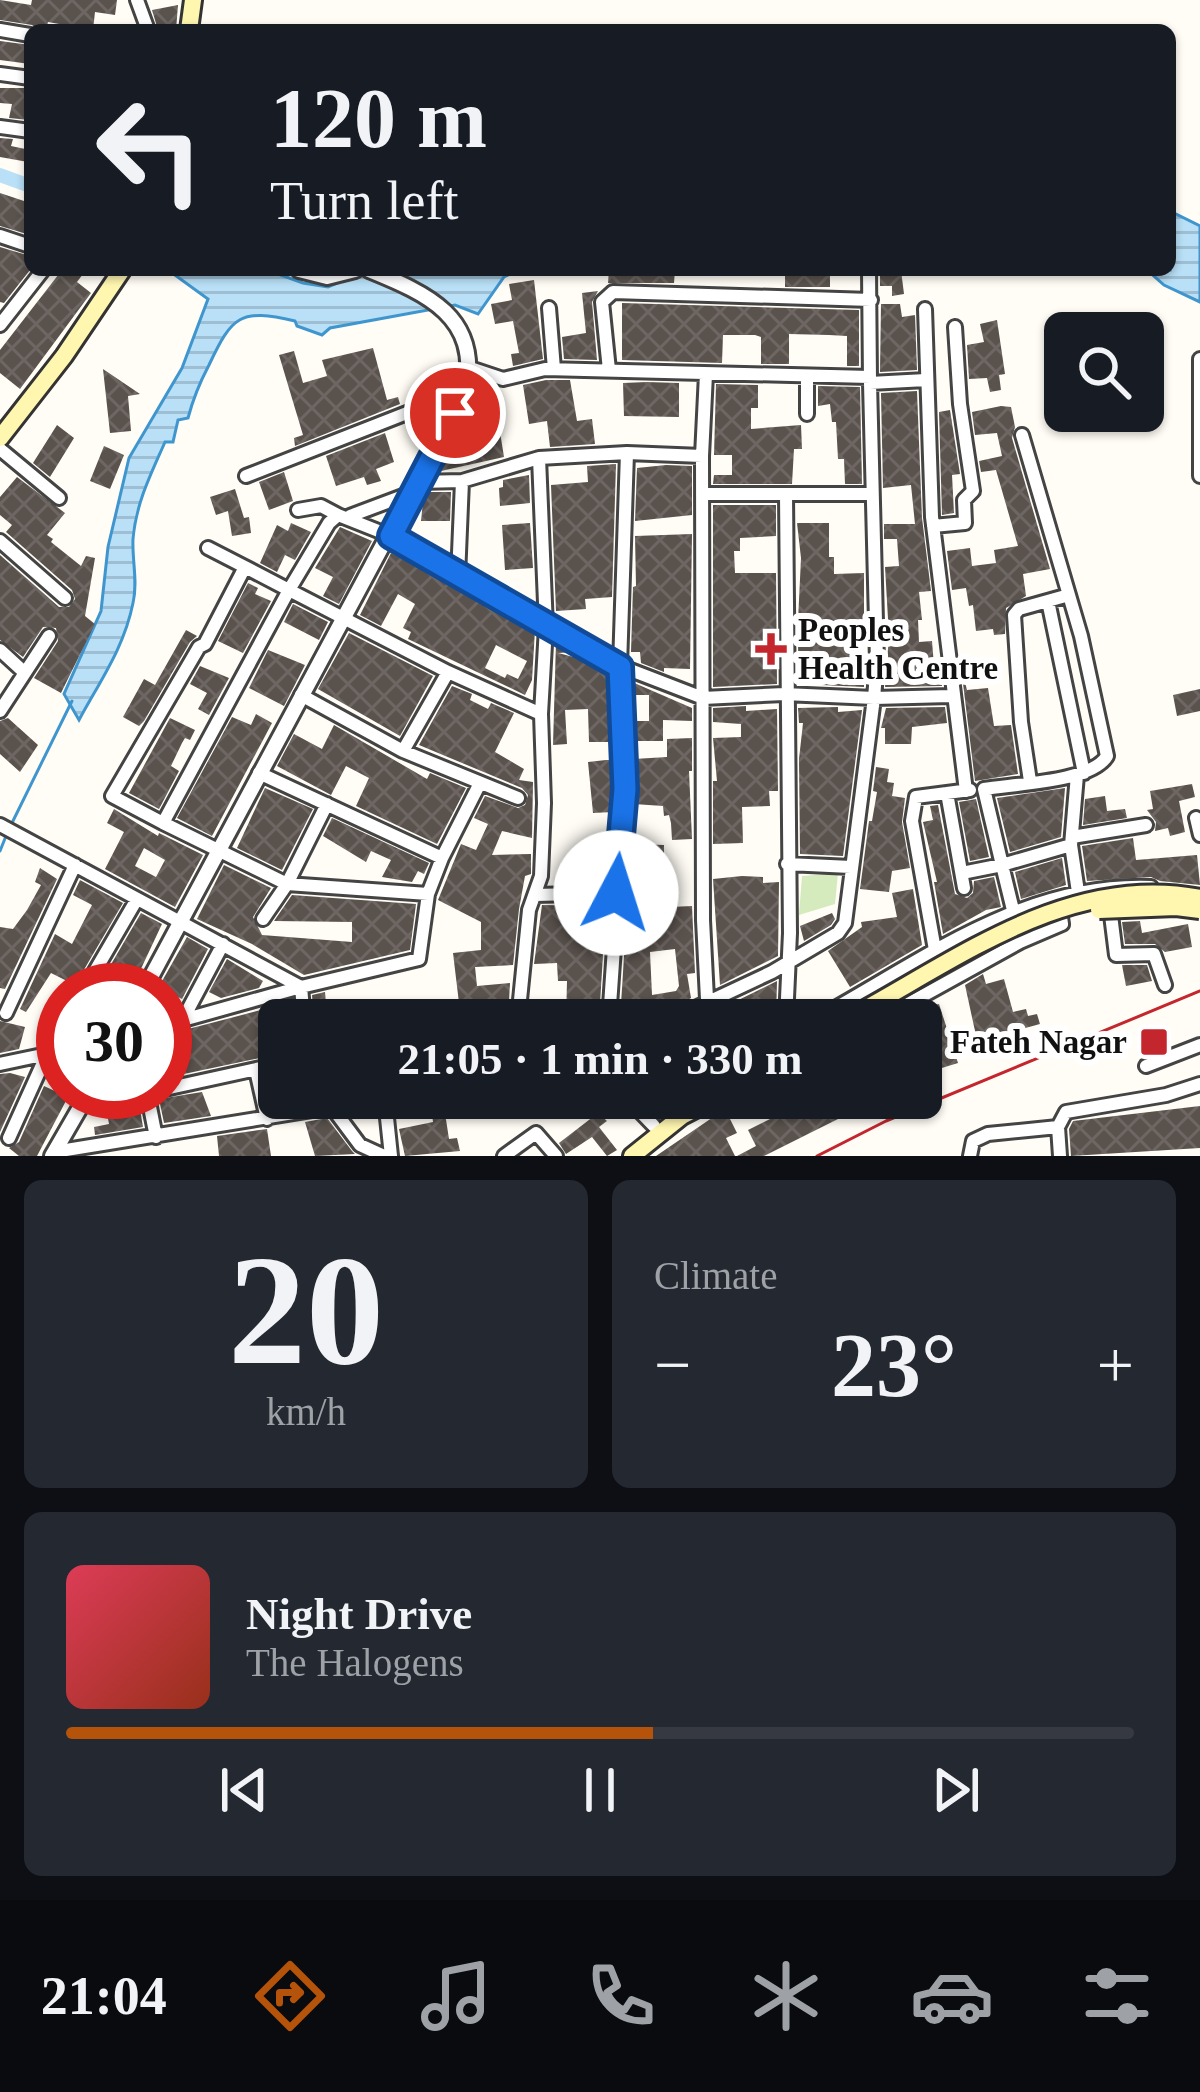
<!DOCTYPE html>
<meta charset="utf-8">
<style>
body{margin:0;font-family:Georgia,serif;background:#242831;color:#f1f3f6;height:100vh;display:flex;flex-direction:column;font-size:45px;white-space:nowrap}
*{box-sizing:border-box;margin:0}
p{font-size:39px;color:#9ea1a6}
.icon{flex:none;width:66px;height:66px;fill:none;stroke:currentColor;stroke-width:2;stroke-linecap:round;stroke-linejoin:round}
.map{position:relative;height:1156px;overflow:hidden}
.side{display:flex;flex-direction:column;gap:24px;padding:24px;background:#0d0f14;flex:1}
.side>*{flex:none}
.top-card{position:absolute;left:24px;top:24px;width:1152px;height:252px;border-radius:18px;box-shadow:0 3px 9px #0004;background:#171b24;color:#f1f3f6;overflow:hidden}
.tools{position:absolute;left:1044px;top:312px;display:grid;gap:24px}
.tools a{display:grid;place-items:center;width:120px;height:120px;border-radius:18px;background:#171b24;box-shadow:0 3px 9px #0004;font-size:60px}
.speed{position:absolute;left:36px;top:963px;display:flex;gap:24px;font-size:60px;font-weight:700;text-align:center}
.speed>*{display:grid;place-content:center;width:156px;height:156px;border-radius:50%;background:#171b24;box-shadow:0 3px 9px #0004;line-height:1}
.speed .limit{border:18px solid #d22;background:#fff;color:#111}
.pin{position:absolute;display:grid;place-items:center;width:102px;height:102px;color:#fff;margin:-51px;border:6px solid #fff;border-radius:50%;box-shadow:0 3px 12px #0007}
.me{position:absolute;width:132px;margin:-66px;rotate:5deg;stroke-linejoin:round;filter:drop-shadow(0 0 9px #0008)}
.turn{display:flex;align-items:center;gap:42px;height:252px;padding:0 48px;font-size:54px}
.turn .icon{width:156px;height:156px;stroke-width:2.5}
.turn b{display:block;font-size:84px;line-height:102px}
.big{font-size:90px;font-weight:800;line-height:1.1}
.side .card{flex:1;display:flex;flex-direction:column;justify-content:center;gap:18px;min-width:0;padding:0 42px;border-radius:18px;background:#242831}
.side .dial{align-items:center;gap:0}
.dial b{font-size:156px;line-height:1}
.song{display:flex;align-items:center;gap:36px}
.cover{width:144px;height:144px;border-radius:18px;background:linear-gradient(135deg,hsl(350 70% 55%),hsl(10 70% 35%))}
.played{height:12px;border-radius:6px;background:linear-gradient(90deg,#b45309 55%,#363941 55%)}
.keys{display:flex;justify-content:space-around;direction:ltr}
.heat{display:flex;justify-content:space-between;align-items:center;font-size:66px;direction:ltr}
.side .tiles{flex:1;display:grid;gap:24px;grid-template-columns:1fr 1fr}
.card:last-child{grid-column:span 2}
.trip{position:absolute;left:258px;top:999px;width:684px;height:120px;border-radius:18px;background:#171b24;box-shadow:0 3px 9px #0004;font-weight:800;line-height:120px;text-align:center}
.dock{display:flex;height:192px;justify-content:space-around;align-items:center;background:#090b0e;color:#9ea1a6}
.dock .icon{width:84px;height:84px}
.dock .active{color:#b45309}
.dock b{font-size:54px;color:#f1f3f6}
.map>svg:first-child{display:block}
.park{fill:#d5ebbd}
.water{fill:url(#water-rules);stroke:#3f96cf;stroke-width:3}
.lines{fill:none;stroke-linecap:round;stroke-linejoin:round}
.stream{stroke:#3f96cf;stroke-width:3}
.canal{stroke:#b9e0f7;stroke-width:14}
.building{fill:url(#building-cross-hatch);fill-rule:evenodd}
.minor-casing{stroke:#444;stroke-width:18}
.tertiary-casing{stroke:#444;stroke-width:20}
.secondary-casing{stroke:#333;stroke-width:22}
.minor{stroke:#fff;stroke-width:12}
.tertiary{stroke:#fff;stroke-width:14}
.secondary{stroke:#fff6b0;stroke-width:16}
.rail{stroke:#c4262e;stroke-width:3}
.secondary-bridge-casing{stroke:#333;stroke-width:22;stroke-linecap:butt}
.secondary-bridge{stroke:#fff6b0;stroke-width:16}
.route-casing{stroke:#114b97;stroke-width:30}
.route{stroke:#1a73e8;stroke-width:21}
.poi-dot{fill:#c4262e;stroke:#fff;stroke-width:4.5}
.labels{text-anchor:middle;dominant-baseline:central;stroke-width:12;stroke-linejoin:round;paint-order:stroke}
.poi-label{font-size:33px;font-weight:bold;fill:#111;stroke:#fff;text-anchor:start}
</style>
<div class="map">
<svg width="1200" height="1156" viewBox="0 0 1200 1156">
<defs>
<pattern id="water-rules" width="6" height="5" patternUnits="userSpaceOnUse" patternTransform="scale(3)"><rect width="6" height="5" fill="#b9e0f7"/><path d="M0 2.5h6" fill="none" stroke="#9ebfd3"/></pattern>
<pattern id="building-cross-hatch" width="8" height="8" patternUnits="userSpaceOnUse" patternTransform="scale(3)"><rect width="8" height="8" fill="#5a524d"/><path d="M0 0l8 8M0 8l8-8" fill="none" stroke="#6d6662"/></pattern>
</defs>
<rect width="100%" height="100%" fill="#fffdf5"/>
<path class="park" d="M838,873L835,904L799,915L802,876Z"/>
<path class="water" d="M1170,211L1200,226V302L1164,285L1147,270H1170Z
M168,270H267L303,283L328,287L368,270H518L504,277L478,314L455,305L330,328L322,335L297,326L295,321C240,308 232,316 209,365C200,382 193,399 188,418L178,420L173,442H165C151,474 136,503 133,539C132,561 138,581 133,603C124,648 100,681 79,720L64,694L101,611L108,547L129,458L182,368L208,299Z"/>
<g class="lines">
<path class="stream" d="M10,827L72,701
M0,851L6,836"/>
<path class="canal" d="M0,175L30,186"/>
</g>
<path class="building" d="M0,0L31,5L32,0H117L115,15L95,12L93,30L48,22L46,30H39L32,25L0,20Z
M178,5L176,30H158L152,10Z
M0,41L30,45V64L0,60Z
M0,88H28L30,120L9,118L12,104L0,103Z
M0,138L13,139L11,146L30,150L28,162L0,157Z
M0,193L27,202L30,235L0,226Z
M0,247L30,256V270L4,303L0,302Z
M62,270H86L77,282L91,293L20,389L0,373V350Z
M609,270H675L674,283H608Z
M785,270H830V287H785Z
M880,270H901L904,294L892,296V286H880Z
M534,280L543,359L513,366L511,354L519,353L513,321L495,324L491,304L512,300L509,284Z
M598,291L592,302L597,360L564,359L562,337L586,333L582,293Z
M622,303L859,310V366H847V336L829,335L789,334V364H761V337L755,335H723L722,363L622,360Z
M881,304H900L902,317L915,315L917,370L880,372Z
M997,320L1005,374L999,375L1001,390L990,392L987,378L969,379L967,345L984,342L980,324Z
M373,348L387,400L398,397L400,404L295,446L294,438L303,435L279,355L294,351L303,383L327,376L322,360Z
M103,369L140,394L128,396L131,431L110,433Z
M546,380H570L577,421L592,419L595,444L550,447L547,421L529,424L523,385Z
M647,382L679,383V417L624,416L623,383Z
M716,384L758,385V408H751V429L801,425L802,449H794L792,484H713L714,475H732V455H714Z
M818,386L860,387L862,484H845L844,459H838L836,422H832L830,404L818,406Z
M917,391L922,518L931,591L919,592L922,620H918L919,642L932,641L934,666L940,665L942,686L885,687L889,636L885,567L899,566L897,539H884V524H915L911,485L883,488L881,393Z
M1001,406L1011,407L1015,427L1012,438L1050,569L1023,574L1026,596L1006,608L1005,634L994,635L993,629L976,631L973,605L969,606L966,588L952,590L947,551L970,548L972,566L996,563L994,550L1018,546L996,470L981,472L979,461L1002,456L997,433L975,435L972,412Z
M950,410L960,474L952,475L954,513L942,515L939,412Z
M57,425L74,438L50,477L33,463Z
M500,432L504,457L441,471L439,464L447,449L473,444L472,437Z
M385,433L394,462L376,469L381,481L367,485L364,477L336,486L326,456Z
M104,446L124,455L110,489L90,481Z
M616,464L612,597L585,599L586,609L556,611L551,485L588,482L587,466Z
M666,465L692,466V515L635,521L637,468Z
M284,472L293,501L269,510L259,482Z
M529,475L530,503L500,506L499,488L503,487V480Z
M17,477L65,513L47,535L53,539L51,542L81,566L86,556L95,558L85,616L95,624L61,693L34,678L58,641L56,628L43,627L23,657L0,640V555L59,607H69L75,599L72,590L6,532L12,525L0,515V497Z
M235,489L244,518L249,517L251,533L232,536L228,511L216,515L210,497Z
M424,492H451L450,521H421Z
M713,505H776V536L740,538V551H734L735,573H776L777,684L713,687Z
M291,523L311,532L295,560L285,555L277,572L260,563L277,525L288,531Z
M530,523L533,568L505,570L502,525Z
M797,523H829V557H834V574L864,573V687L799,684L798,644H803L802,622L798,621L801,558Z
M340,527L372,541L339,604L323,596L333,577L315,568Z
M692,534L690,669L664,668V672L641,663L640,652H631L633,587L636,586L635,536Z
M391,553L535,630L532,680L525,695L408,639L411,632L403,628L415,604L398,594L381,626L360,615ZM496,645L527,661L518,679L507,674L505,678L485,668Z
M248,583L258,588L255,594L271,601L243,653L218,641Z
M293,604L328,622L319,640L284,622Z
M186,630L197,636L190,642L144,721L139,726L123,717L144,679L155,685Z
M349,633L433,676L400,736L318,689Z
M556,642L574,652L558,653L593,662L610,672L611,742H589L588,709L565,710L567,744L553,745Z
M268,650L305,665L284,706L249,688Z
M200,666L229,678L209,715L198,709L207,693L190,684Z
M961,667L967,690L988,688L994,726L1011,725L1018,774L975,781Z
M632,682L692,708V721L663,720V741H634L633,721H649V695H632Z
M452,686L472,694L470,700L488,709L491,703L514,713L495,752L524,769L519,780L533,782L532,838L502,831L492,855L531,854V874L525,876L519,909L513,965L475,967L477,986L510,983L508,1020H486L485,1003H459L453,953L481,950V922L438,900L461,844L476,850L488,824L474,818L485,796L518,808L525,805L528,795L522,788L419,745Z
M1200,689V711L1177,716L1173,695Z
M746,706V711L777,709L778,791H769L770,806L742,807L743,843L713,844V781H717L713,738L741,737V724L713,722V708Z
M838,707V712L862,710L843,856L800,854L799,759L803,723H799L798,708Z
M945,707L947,723L912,727L911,744H885V728H881L886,708Z
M256,714L272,723L212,836L177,818L232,717L251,725Z
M8,718L38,745L20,772L0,754V721Z
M170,718L195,730L190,740L185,738L182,743L171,766L179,771L159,809L129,793Z
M334,725L427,779L430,773L466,788L437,844L356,806L369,778L346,766L331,795L277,766L294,734L322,749Z
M692,738V771H689L692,839L672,840L671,823L669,815L664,816L663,806L634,804V759L667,757V739Z
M606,760H613V812L593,813L588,762Z
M876,767L889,769L887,782L894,783L892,796L905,798L902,822L910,868L892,871L889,892L860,889L869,821H872L877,792L873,791Z
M1192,784L1195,797L1179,801L1185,832L1170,836L1168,828L1155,831L1156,822L1147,810L1153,809L1150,791Z
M265,788L313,809L282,870L237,848Z
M1065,788L1061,837L1010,852L997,798Z
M1105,796L1107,811L1125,809L1127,818L1083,825L1085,799Z
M976,799L989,857L970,861L959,802Z
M938,805L955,894L967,898L973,893L974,881L994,877L1001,907L986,910L943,934L934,882H937L923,822L933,820L930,806Z
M114,809L158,836L159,833L203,855L175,907L105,869L124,832L107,823ZM144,848L165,860L156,877L135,866Z
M332,818L429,863L424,874L418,871L412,882L382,877L391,860L371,851L366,862L323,836Z
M1133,838L1136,860L1197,855L1200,885L1160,881L1151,877L1087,881L1082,846Z
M632,844L664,845V890H629Z
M587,852H610L609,871H583L582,883L567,884L568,858L587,859Z
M1062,858L1066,885L1021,899L1015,872Z
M224,865L271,888L253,917L262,935L352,942V922L274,921L292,895L416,904L410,950L304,975L252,944L197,919Z
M40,868L57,879L5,989L0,988V927L13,929L27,910L41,885L35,882Z
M742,876L763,877V883L779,882L778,956L720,985L713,879Z
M80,880L123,903L75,985L51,973L26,1012L20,1009L55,934L72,944L92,905L73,895Z
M913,889L922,945L850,987L828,951L862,927L861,922L897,917L892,893Z
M542,905L606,906L599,1020H566L567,981H558L557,963L534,964Z
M692,906L695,973L687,974L691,998L651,1020H620L627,909ZM675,949L679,986L676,991L652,995L650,952Z
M141,913L162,924L131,990H96Z
M832,913L835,919L831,925L804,941L800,926Z
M1140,921L1142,933L1188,924L1192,947L1165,952L1155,944H1125L1122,922Z
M187,937L208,949L182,999L176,996L165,1014V990H157Z
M227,959L263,981L259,988L221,998L209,992Z
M1122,965H1147L1152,981L1126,986Z
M983,974L986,984L1004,979L1013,1012L1026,1009L1028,1016L1037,1014L1040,1024L1018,1030L1021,1041L980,1054L965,985Z
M777,981L776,1020H720L716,1011Z
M325,992L326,1003L352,1002L353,1020H314L312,995Z
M292,1002L293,1020H279V1054L165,1078V1035Z
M939,1004L958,1063L932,1071L934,1079L921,1082V1036L931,1033L925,1008Z
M0,1021L25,1027L19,1049L0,1053Z
M10,1073L25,1077L0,1132V1074Z
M44,1086L68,1097L37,1156H19L9,1148L19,1142Z
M137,1092L143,1127L95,1135L94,1127L109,1124L107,1113L116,1112L113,1096Z
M202,1092L211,1116L164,1123L159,1099Z
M434,1098H465L468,1109L445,1113L449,1139L457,1138L460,1151L405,1156L399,1129L433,1122L432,1114L437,1113Z
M765,1098H880L764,1156H737L756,1146L748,1130L774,1117Z
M1200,1106V1148L1071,1156L1069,1129L1073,1121Z
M725,1109L737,1133L726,1138L735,1156H656Z
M598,1113L607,1121L599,1127L617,1150L607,1156L592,1137L566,1154L559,1143Z
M327,1118L352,1151L355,1154L315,1156L305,1122Z
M267,1129L271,1156H219L217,1136Z"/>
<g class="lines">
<g class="minor-casing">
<path id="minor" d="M137,0L148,30
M0,30L30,35
M0,74L30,78
M0,127L30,131
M0,236L30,246
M869,270L870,381
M549,308L554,369
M925,309L932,517L966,791
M0,325L43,270
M1200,359V476
M470,368L503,379L545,369L870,377
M609,370L602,302L613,292L871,300
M706,374L702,456L703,920L707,999
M807,377V414
M926,380L870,383L877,662L874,698L951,696
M1022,435L1081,636L1107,756C1092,782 1014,784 984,789L1002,865L1071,845
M0,449L59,498
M246,476L412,411L455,414
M418,482L462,481L539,458
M705,494H786L790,933L786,1020
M786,494H872
M298,510L321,506L338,515
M350,516L411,493
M933,526L965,523L964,500L973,491L960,404L955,327
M0,541L65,598
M208,548L245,567
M458,577L462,481
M1048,601L1084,773
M0,650L25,673
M301,695L403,751L518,798
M0,711L49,636
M403,751L448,672
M1077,775L1071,845L1078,892
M1030,781L1021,722L1014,615L1019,609L1069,595
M947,793L964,888
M1196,818L1200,835
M163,823L112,796L199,647L205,644L245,567L289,590L329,523L338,515L391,536L620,666L703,698L784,694L874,698L845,923L838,933L772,972L670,1020
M0,825L301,987L419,959L428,894L442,858L259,773
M1072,837L1146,825
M442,858L480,783
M787,864L851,867
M962,873L1002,865L1013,910
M428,894L287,884L163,823L289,590L448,672L541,714
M535,895L617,893
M1110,907L1116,955L1154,954L1165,985
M263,919L287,884L327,804
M935,950L912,821L916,797L970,790
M84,990L137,899
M6,1013L75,865
M408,1013V1020
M460,1013V1020
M518,1020L529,910L541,876L544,803L541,714L546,627L539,458L627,453L702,456
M609,1020L625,789L620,666L627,453
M814,1020C922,961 1023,882 1151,887
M879,1020L1020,942L1062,924L1059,904
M182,1021L223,944
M165,1025L301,987L304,1020
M63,1026L47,1054L63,1050
M0,1064L47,1054L9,1138
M1146,1066L1200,1045
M256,1070L267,1119
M165,1089L279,1064
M147,1092L156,1137
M325,1098L360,1145L384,1156
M587,1098L599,1103L600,1098
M627,1098L654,1126
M385,1099L391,1156
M1058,1127L1060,1156
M54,1152L386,1098
M504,1156L536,1133L556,1156
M970,1156L973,1141L988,1134L1058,1127L1066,1112L1166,1095L1200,1084"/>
</g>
<g class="tertiary-casing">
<path id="tertiary" d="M299,270L327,277L355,270
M144,990L466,390C480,317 428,294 369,270
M52,1156L89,1092"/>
</g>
<g class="secondary-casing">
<path id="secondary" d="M189,30L193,0
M0,438L64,356L122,270
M632,1156L682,1116L717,1098"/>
</g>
<use href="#minor" class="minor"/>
<use href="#tertiary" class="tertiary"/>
<use href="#secondary" class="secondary"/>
<path class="rail" d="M817,1156L886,1121L1200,991"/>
<g class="secondary-bridge-casing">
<path id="secondary-bridge" d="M1099,910L1176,907L1200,910
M845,1020C954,962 1068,872 1200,898"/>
</g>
<use href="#secondary-bridge" class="secondary-bridge"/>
</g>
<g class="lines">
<g class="route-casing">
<path id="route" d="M455,413L391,536L620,667L625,789L616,893"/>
</g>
<use href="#route" class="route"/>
</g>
<g class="poi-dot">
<path d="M765 631h12v12h12v12h-12v12h-12v-12h-12v-12h12z"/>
<rect x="1139" y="1027" width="30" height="30" rx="6"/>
</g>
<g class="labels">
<g class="poi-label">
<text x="798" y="630">Peoples<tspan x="798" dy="38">Health Centre</tspan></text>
<text x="1127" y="1042" text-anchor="end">Fateh Nagar</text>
</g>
</g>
</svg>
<div class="tools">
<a><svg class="icon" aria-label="search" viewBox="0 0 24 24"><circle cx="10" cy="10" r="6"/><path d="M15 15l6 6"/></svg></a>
</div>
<div class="speed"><div class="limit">30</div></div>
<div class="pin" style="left:455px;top:413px;background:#d93025"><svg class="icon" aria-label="arrive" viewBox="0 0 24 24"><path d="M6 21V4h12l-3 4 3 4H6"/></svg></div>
<svg class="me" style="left:616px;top:893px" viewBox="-20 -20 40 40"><circle r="19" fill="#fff"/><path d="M0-13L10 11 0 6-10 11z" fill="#1a73e8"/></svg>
<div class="trip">21:05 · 1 min · 330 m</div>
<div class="top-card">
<div class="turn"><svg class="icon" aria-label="left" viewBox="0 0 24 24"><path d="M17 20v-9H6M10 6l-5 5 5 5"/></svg><div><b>120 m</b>Turn left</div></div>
</div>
</div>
<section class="side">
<div class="tiles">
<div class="card dial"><b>20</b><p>km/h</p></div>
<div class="card"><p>Climate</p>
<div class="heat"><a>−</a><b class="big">23°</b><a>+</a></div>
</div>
<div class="card">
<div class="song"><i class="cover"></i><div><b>Night Drive</b><p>The Halogens</p></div></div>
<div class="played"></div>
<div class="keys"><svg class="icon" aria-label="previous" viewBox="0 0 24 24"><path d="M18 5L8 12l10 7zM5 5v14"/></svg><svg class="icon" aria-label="pause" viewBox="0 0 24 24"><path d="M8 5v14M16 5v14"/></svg><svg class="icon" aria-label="next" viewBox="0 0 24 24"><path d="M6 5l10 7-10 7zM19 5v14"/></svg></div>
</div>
</div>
</section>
<nav class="dock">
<b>21:04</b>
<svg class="icon active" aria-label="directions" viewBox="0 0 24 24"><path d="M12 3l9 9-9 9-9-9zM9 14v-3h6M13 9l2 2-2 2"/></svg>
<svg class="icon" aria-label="music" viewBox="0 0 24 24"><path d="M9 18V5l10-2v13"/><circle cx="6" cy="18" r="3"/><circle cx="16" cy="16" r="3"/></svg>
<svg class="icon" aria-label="phone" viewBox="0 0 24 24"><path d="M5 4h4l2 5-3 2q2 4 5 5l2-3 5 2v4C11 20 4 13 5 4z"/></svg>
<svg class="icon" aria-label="climate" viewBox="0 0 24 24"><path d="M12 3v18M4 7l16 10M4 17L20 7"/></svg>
<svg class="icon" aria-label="car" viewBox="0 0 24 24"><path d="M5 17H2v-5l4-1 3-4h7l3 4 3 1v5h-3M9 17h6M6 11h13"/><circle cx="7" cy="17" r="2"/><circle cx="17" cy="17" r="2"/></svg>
<svg class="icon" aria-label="filters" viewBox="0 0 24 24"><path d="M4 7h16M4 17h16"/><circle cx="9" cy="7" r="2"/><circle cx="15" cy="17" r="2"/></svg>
</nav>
